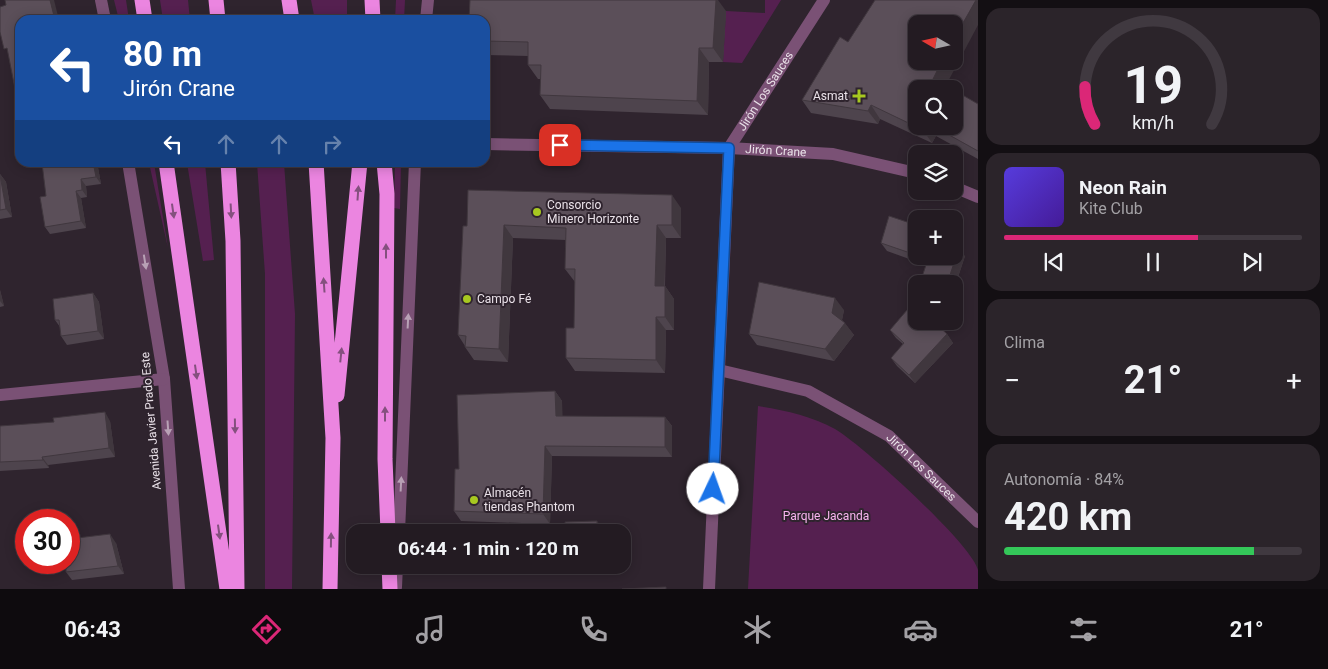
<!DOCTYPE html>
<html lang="es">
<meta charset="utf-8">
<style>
body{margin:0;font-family:Roboto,sans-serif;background:#2b242a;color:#f1f3f6;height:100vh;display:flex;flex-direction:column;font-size:19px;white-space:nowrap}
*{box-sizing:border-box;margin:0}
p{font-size:16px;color:#a3a1a5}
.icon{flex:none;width:28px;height:28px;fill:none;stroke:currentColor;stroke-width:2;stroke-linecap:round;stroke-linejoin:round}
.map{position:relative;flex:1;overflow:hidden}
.drawer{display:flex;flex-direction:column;gap:8px;padding:8px;background:#130f13;width:350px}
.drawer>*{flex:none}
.guide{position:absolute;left:15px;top:15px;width:475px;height:152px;border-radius:15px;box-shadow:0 2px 12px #0003,0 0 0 1px #403940;background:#1a4fa0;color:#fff;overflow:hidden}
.needle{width:32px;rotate:279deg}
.controls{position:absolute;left:908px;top:15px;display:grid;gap:10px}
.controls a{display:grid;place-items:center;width:55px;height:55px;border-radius:10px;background:#231b22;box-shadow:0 2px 12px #0003,0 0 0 1px #403940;font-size:25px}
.speed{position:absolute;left:15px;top:509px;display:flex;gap:10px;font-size:25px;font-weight:700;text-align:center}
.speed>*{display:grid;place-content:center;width:65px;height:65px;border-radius:50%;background:#231b22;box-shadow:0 2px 12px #0003,0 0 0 1px #403940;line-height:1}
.speed .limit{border:8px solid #d22;background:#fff;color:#111}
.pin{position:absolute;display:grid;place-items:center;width:42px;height:42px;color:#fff;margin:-21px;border-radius:10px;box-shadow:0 2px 8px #0006}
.me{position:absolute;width:55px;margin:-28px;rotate:3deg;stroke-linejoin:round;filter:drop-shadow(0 0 4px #0008)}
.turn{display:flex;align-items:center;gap:18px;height:105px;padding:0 25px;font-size:22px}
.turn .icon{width:65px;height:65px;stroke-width:2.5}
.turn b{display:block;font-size:35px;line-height:42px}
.lanes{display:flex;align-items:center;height:48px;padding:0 25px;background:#0003;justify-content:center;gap:25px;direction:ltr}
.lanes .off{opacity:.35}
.big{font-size:38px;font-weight:700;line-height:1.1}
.drawer .widget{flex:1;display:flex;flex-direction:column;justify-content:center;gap:8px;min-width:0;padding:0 18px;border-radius:15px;background:#2b242a}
.drawer .dial{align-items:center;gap:0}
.dial svg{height:130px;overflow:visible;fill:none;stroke:#403940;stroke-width:7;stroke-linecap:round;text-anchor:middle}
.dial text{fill:#f1f3f6;stroke:none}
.song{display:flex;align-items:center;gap:15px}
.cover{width:60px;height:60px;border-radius:8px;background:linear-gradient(135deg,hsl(250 70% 55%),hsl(260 70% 35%))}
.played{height:5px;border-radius:2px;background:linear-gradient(90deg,#db2777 65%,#403940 65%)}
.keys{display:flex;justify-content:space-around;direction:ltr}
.heat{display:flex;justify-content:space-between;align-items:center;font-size:28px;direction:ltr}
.charge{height:8px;border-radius:4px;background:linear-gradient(90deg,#34c759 84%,#403940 0)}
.trip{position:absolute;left:346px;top:524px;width:285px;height:50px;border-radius:15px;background:#231b22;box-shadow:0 2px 12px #0003,0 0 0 1px #403940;font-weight:700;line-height:50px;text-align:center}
.dock{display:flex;height:80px;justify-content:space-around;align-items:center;background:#0e0b0e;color:#a3a1a5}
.dock .icon{width:35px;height:35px}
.dock .current{color:#db2777}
.dock b{font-size:22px;color:#f1f3f6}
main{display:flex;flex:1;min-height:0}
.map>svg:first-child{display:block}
.green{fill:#552050}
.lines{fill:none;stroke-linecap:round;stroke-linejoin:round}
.minor{stroke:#7a5175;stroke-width:12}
.tertiary{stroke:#7a5175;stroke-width:12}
.motorway{stroke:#eb85e0;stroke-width:15}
.wall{fill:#4e444d}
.shaded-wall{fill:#40373e}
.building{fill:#5b4f59;stroke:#40373e}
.oneway{fill:#84507e}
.oneway2{fill:#b8a1b5}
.route-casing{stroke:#114b97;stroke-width:12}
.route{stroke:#1a73e8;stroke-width:9}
.poi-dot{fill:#a7c820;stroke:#2f242e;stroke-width:2}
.labels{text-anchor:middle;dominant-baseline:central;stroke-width:4;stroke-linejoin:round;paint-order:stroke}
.street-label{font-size:12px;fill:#eae2e9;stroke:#2f242e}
.poi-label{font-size:12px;fill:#eae2e9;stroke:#2f242e;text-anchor:start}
.park-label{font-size:12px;fill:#f8b4ef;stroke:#2f242e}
</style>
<main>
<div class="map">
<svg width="978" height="589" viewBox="0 0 978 589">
<rect width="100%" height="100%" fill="#2f242e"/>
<path class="green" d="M114,0H126L129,20H119Z
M160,0H188L190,20H163Z
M311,0H347V20H315Z
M396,0H405L404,20H395Z
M765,0H781L742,63L723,62L726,11L765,13Z
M149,163H154L168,248Z
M187,163H205L214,260L203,261Z
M257,163H284L295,314L292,589H265V274Z
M395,163H401L400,209L394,208Z
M758,406C784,410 812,416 835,429C861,444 972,544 978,570C978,576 978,583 978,589H748Z"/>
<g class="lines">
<g class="minor">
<path d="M101,0L105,20"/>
<path id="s1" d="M485,144L729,148L833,154L916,173"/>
<path d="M128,162L164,379L179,589"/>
<path d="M954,187L978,197"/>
<path id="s2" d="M719,370L808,391L889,436L978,522"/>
<path d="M0,395L164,379"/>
<path id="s3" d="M709,589L729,148L824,0"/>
</g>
<path class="tertiary" d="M426,20L428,0
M399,532L415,162
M396,587L397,565"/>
<path class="motorway" d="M142,0L145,20
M216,0L218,20
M289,0L292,20
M372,0L373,20
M166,162L227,589
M228,162L233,241L237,589
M316,162L333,438L330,589
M384,162L387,194L385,459L388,532
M337,395L360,162
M389,565L390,589"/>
</g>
<path class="wall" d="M726,11L723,62H709L708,115L550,109L540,95L541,79H538L528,65V56L485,55V20Z
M974,31L916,126H954L978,104V159L936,136L932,143L880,119L878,124L811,113L802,100Z
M44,162H97L101,184L86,186L87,197L81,198L86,228L50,234L45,227L46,196Z
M0,174L6,182L12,217L0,219Z
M681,208V238H666L665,286L674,299V330H666L665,373L575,371L566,358L574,328L575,282L565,269L566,240L513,238L508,362L474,360L465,347V346L458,335L467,226Z
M916,225V256H965L954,289V284H924L921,280L926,265L887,251L881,243Z
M0,290L4,306L0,307Z
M93,293L99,302L104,339L67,345L61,336L60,327L55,320Z
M844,310L842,320L854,335L834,361L757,345L749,334Z
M890,330L947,334L953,343L915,383L897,366L891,358L903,344L896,338Z
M555,391L562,401V416L665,417L672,426V457L552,456L550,524L461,521L454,511L459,469Z
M110,421L115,457L48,465L49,468L0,471V426Z
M116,543L124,574L72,580L66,572Z
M571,565H602V571L574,570Z"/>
<path class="shaded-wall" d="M50,0H54L59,20H55Z
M709,0H718L726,11L723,62L713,48Z
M976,0H978V25L944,89L933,79L942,61H954V39Z
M699,48L709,62L708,115L697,101Z
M871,105L880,119L878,124L868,111Z
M925,126H929L936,136L932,143L923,130Z
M93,162H97L101,184L96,177Z
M0,174L6,182L12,217L6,209Z
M81,179L86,186L87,197L82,190Z
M76,191L81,198L86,228L81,221Z
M672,195L681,208V238L672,225Z
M504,225L513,238L508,362L499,349Z
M657,225L666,238L664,299L655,286Z
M959,248L965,256L954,289V284H947Z
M665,286L674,299V330L665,317Z
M0,290L4,306L0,301Z
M93,293L99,302L104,339L98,331Z
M835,298L844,310L841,325L832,313Z
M656,317L666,330L665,373L656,360Z
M845,323L854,335L834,361L825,349Z
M947,334L953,343L915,383L909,375Z
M555,391L562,401L563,425L556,416Z
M105,412L110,421L115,457L109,448Z
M665,417L672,426V457L665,447Z
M545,446L552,456L550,524L543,514Z
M42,457L48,465L49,468L43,460Z
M597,521L603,529V532H597Z
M110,534L116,543L124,574L118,566Z
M598,565H602V571Z"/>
<path class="building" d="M5,0H50L55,20H20V114L7,48L4,49L0,32V7L6,5Z
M470,0H716L713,48H699L697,101L540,95L541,65H528V42L485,41V20H469Z
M875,0H976L954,39V24H916V61H942L933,79L951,89H916V126H925L923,130L871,105L868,111L802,100L840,37L848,42Z
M954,90L978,104V151L933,126H954Z
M44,162H93L96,177L81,179L82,190L76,191L81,221L45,227L40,197L46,196L42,163Z
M0,175L6,209L0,210Z
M468,190L672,195V225H657L655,286H665V317H656V360L566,358V328H574L575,269H565L566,228L504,225L499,349L465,347L466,336L458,335L463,226H467Z
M921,215L932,219H919Z
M889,216L916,225V255L881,243Z
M954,246L959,248L947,284H932L921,280L928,259L921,256H954Z
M759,282L835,298L832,313L845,323L825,349L749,334Z
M93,293L98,331L61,336L59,320H55L53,299Z
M913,303L916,306V321H933L947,334L909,375L891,358L904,343L890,330Z
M555,391L556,416L665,417V447L545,446L543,514L454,511L455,469H459L457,395Z
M105,412L109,448L42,457L43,460L0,462V426L54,422L53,418Z
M597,521V532H566L565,522Z
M110,534L118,566L66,572V562H69V539Z
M666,587V589H622Z"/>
<defs><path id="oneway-solid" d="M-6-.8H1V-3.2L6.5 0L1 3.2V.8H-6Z" transform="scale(1.25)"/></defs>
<g class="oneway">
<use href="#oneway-solid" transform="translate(358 193) rotate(-86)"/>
<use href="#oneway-solid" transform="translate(173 211) rotate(82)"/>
<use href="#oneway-solid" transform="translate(231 211) rotate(87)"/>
<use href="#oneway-solid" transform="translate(386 251) rotate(-90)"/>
<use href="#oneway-solid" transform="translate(324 285) rotate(-94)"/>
<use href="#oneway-solid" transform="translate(341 355) rotate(-84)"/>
<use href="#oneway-solid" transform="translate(196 372) rotate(82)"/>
<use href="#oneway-solid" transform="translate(385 414) rotate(-90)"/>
<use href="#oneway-solid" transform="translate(235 426) rotate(89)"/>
<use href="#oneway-solid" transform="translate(219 532) rotate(82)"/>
<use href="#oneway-solid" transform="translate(331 540) rotate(-89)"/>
</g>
<g class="oneway2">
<use href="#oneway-solid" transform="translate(145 262) rotate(81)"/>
<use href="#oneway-solid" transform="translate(408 321) rotate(-87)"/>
<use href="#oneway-solid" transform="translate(168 428) rotate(86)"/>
<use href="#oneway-solid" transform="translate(401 484) rotate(-87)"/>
</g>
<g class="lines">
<g class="route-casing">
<path id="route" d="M560,145L729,148L713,489"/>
</g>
<use href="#route" class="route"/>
</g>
<g class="poi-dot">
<path d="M856.5 88.5h5v5h5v5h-5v5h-5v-5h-5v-5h5z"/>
<circle cx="537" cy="212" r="5"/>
<circle cx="467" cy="299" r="5"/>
<circle cx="474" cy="500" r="5"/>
</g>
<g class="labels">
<g class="street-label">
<text stroke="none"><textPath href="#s3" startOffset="509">Jirón Los Sauces</textPath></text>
<text stroke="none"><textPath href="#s1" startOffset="291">Jirón Crane</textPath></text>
<text transform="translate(151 421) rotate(-95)">Avenida Javier Prado Este</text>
<text stroke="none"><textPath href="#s2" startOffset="229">Jirón Los Sauces</textPath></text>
</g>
<g class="poi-label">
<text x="848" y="96" text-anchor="end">Asmat</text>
<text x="547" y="205">Consorcio<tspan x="547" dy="14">Minero Horizonte</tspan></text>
<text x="477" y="299">Campo Fé</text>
<text x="484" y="493">Almacén<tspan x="484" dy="14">tiendas Phantom</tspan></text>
</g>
<g class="park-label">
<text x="826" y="516">Parque Jacanda</text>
</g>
</g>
</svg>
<div class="controls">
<a><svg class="needle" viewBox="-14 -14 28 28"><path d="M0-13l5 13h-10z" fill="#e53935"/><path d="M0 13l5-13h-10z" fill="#a3a1a5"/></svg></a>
<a><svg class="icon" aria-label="search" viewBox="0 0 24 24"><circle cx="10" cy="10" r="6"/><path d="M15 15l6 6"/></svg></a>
<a><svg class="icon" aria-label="layers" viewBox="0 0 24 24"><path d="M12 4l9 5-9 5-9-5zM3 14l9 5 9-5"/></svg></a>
<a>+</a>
<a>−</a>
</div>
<div class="speed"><div class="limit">30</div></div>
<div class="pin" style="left:560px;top:145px;background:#d93025"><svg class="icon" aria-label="arrive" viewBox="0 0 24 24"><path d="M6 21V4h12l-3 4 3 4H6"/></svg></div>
<svg class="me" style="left:713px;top:489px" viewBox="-20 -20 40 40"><circle r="19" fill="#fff"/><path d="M0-13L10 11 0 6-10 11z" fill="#1a73e8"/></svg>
<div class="trip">06:44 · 1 min · 120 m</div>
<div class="guide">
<div class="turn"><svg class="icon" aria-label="left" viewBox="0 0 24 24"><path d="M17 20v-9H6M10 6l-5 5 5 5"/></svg><div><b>80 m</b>Jirón Crane</div></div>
<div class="lanes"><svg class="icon" aria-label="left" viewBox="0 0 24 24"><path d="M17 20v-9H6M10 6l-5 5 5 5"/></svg><svg class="icon off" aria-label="ahead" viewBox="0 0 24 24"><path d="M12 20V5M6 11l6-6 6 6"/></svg><svg class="icon off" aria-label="ahead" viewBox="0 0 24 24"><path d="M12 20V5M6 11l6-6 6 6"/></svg><svg class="icon off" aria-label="right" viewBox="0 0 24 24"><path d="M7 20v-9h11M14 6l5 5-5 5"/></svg></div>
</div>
</div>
<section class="drawer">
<div class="widget dial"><svg viewBox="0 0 100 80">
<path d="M14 69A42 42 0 1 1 86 69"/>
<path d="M14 69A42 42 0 0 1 8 46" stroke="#db2777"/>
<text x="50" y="56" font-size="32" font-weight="700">19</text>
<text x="50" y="72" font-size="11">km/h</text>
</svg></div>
<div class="widget">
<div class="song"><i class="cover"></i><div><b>Neon Rain</b><p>Kite Club</p></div></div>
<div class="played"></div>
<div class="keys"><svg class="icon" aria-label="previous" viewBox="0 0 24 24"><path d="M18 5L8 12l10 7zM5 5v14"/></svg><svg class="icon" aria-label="pause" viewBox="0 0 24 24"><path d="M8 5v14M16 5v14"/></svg><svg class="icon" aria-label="next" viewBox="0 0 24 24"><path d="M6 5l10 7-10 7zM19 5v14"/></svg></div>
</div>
<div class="widget"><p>Clima</p>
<div class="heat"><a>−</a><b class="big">21°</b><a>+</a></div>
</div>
<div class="widget"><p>Autonomía · 84%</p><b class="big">420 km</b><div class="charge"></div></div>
</section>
</main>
<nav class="dock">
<b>06:43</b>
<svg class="icon current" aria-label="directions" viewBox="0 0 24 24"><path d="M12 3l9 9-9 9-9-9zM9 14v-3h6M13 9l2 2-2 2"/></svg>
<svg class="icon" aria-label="music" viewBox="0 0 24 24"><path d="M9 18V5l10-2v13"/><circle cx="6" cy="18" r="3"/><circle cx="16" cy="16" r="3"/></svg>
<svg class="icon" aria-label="phone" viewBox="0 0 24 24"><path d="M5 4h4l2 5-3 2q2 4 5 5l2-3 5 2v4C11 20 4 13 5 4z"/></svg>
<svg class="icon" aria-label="climate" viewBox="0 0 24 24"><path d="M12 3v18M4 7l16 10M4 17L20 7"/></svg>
<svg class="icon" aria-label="car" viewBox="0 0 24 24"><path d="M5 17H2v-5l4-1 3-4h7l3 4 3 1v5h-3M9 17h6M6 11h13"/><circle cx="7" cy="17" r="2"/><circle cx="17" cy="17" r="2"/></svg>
<svg class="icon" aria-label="filters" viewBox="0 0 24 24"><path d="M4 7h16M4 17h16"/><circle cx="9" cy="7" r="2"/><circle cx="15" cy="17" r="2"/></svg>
<b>21°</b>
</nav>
